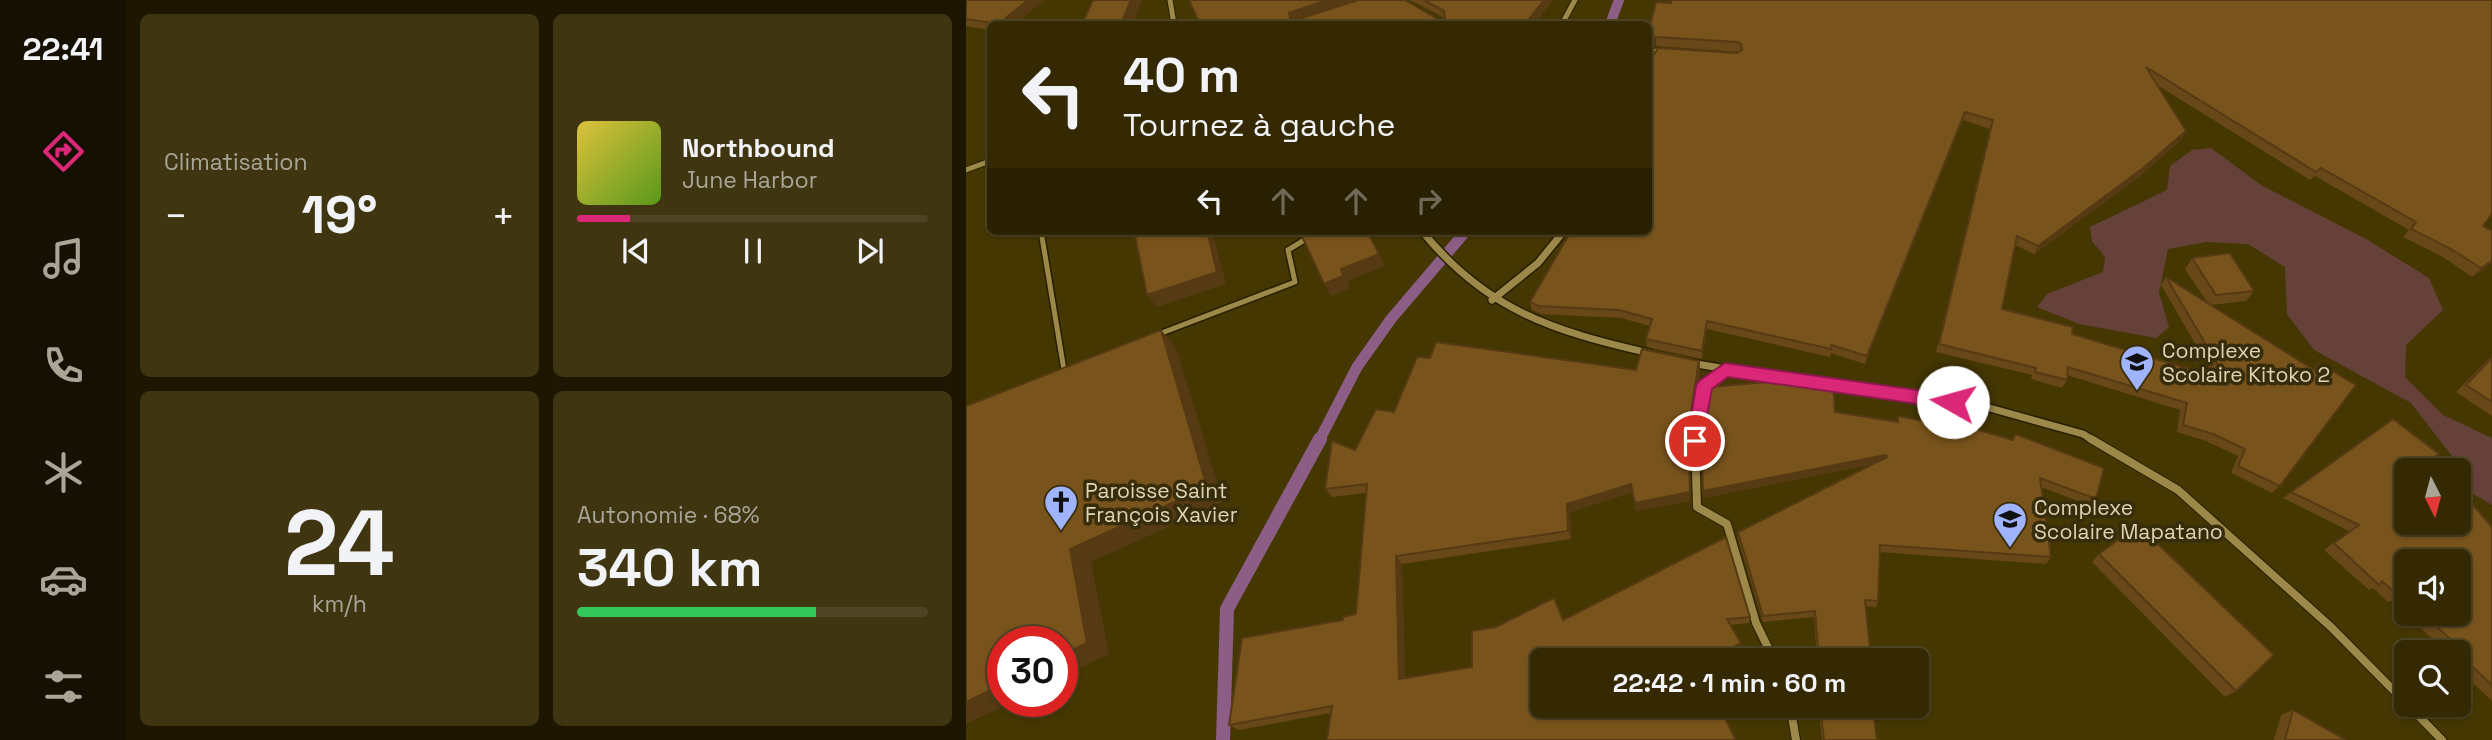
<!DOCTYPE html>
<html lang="fr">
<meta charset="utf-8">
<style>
body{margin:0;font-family:"Space Grotesk",sans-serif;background:#3f3511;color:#f1f3f6;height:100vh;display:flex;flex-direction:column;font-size:26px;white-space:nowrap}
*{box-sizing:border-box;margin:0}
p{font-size:23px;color:#a9a699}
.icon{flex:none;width:38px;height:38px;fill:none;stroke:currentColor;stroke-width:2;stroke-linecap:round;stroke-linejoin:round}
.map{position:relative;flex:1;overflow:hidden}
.drawer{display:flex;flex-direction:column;gap:14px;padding:14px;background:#1d1701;width:840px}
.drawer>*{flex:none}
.banner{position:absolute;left:21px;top:21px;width:665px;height:214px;border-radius:10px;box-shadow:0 2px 5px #0004,0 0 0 2px #4e4524;background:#342902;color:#f1f3f6;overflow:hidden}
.needle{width:46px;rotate:174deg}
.buttons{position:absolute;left:1428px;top:458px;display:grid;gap:14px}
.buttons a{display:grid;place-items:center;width:77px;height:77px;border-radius:10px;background:#342902;box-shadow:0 2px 5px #0004,0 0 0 2px #4e4524;font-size:35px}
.speed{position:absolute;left:21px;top:626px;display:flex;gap:14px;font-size:35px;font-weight:700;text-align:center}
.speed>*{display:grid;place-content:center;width:91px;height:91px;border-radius:50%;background:#342902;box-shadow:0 2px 5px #0004,0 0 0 2px #4e4524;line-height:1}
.speed .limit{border:10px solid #d22;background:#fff;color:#111}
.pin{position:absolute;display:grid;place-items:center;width:60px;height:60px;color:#fff;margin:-30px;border:4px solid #fff;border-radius:50%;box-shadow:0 2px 7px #0007}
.me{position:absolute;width:77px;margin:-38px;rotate:277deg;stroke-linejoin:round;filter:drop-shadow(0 0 5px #0008)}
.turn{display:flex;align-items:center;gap:24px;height:147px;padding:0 21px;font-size:32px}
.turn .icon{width:91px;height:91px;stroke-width:2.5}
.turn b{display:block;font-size:49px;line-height:60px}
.lanes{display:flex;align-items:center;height:66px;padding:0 21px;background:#0003;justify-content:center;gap:35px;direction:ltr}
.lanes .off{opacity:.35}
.big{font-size:52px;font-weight:700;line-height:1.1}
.drawer .tile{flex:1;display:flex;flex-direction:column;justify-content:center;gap:10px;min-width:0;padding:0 24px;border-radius:10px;background:#3f3511}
.drawer .dial{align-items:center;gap:0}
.dial b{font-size:91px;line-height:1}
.song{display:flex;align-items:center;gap:21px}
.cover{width:84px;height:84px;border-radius:10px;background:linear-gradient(135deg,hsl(50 70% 55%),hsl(90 70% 35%))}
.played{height:7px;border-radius:4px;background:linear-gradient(90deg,#db2777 15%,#4e4524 15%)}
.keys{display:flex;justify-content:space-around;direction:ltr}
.heat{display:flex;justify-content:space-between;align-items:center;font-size:38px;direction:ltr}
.charge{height:10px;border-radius:5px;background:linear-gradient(90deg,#34c759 68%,#4e4524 0)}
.drawer .tiles{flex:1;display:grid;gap:14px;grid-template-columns:repeat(2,1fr)}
.trip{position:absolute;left:564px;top:648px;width:399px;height:70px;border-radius:10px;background:#342902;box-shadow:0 2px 5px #0004,0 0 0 2px #4e4524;font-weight:700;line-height:70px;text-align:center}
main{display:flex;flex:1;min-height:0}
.tab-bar{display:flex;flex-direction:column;width:126px;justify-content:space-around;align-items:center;background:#151001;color:#a9a699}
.tab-bar .icon{width:49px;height:49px}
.tab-bar .active{color:#db2777}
.tab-bar b{font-size:32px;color:#f1f3f6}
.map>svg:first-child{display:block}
.green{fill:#664139}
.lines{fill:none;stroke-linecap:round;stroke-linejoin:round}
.stream-far2{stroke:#8d5e85;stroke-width:10}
.stream-far1{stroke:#8d5e85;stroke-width:11}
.stream{stroke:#8d5e85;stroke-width:14}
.service-casing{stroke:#281f00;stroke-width:8}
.minor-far2-casing{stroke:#281f00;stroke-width:7}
.minor-far1-casing{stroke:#281f00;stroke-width:10}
.minor-casing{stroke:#281f00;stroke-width:10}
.service{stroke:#9c894a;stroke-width:5}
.minor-far2{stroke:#9c894a;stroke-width:5}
.minor-far1{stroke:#9c894a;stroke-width:7}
.minor{stroke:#9c894a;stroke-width:8}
.wall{fill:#684718;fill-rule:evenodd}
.shaded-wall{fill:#553a14}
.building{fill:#79531c;stroke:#553a14;stroke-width:2}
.route{fill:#db2777;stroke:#8e194d;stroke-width:2}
.labels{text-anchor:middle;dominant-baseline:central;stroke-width:7;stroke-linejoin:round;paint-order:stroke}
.poi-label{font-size:21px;fill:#ded4b5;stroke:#372d0b;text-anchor:start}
</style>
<main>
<nav class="tab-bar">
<b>22:41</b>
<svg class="icon active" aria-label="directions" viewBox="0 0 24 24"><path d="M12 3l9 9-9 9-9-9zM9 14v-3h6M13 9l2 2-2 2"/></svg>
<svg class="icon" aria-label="music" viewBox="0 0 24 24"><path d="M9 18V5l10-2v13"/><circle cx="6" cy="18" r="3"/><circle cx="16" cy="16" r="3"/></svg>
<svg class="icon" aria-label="phone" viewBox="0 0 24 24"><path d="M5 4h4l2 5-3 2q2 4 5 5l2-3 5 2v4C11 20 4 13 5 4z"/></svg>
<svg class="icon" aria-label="climate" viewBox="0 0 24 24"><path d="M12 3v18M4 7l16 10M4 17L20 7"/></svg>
<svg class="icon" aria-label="car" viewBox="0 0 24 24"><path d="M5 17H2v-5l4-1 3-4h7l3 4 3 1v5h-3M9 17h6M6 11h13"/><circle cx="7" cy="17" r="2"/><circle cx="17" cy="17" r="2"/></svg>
<svg class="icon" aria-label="filters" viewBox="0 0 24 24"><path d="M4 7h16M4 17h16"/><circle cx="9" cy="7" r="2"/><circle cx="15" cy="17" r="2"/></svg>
</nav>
<section class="drawer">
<div class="tiles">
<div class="tile"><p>Climatisation</p>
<div class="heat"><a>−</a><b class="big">19°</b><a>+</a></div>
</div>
<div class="tile">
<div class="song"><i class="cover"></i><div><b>Northbound</b><p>June Harbor</p></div></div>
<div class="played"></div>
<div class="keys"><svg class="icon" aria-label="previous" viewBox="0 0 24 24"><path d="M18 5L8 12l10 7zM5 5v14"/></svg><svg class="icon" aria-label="pause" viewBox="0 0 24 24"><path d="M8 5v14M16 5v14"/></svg><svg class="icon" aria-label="next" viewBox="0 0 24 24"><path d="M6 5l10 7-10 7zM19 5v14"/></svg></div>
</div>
<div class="tile dial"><b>24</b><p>km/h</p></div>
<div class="tile"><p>Autonomie · 68%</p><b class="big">340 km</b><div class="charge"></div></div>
</div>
</section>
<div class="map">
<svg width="1526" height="740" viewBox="0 0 1526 740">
<rect width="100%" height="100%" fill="#453702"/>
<path class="green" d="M1245,148L1295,185L1400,239L1463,278L1477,310L1440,345L1439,377L1477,415L1526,438V505L1494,486L1493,465L1445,403L1348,350L1321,314L1319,267L1282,244L1240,242L1202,249L1193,293L1203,327L1190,338L1113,324L1071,307L1081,294L1137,272L1139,257L1126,241L1124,227L1201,190L1204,166L1226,150Z"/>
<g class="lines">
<path class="stream-far2" d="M644,24L653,0"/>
<path class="stream-far1" d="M353,441L391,367L425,319L500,231"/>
<path class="stream" d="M257,740L261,609L354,439"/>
<g class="service-casing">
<path id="service" d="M75,231L98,370
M193,334L329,282L322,250L353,231"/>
</g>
<g class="minor-far2-casing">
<path id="minor-far2" d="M204,0L208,24
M596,24L609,0
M682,65L690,51L698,52
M0,170L24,161"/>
</g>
<g class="minor-far1-casing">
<path id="minor-far1" d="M456,231C520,310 587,331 683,353
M526,300L572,263L598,231
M725,363L831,381
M860,385L1013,405L1117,434L1128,441
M729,441L739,386L759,370"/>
</g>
<g class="minor-casing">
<path id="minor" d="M729,439L731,507L761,524L790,623L808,660
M1125,439L1212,490L1365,627L1440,703
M824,705L830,740
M1442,705L1476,740"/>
</g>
<use href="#service" class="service"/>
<use href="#minor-far2" class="minor-far2"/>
<use href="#minor-far1" class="minor-far1"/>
<use href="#minor" class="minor"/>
</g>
<path class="wall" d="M0,0L49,24H24V30L0,26Z
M444,0H587L568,24H234L371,7L473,20L479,18Z
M1526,0L1517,226L1526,231V263L1506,277L1477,257L1437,237L1443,230L1349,176L1344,180L1191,85L1215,140L1173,177L1068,254L1049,245L1036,309L1106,334L1248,376L1195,285L1200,277L1241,302L1219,269L1226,258L1288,291L1280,301L1245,305L1347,370L1353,363L1314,486L1306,493L1265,473L1272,456L1240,441L1211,432L1214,410L1101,375V380L1096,388L1065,379L1066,375L970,352L1024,129L997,120L899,364L865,353L864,357L741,329L736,359L681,347L680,339L684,326L655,318L575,314L566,310L564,302L682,231L684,60L773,52L690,46L685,48L682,33L705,3Z
M1526,356V416L1490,392Z
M733,361L734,371L722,439L724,501L670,511L667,492L604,512L605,539L436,564L439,678L506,667L598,620L784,617L783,623L765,625L775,643V649L576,705H782L760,720L365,713L273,730L263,725L377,620L390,614L400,493L366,497L359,489L389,450L428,412L670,370Z
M869,412L931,422L932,416L1046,439L1049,434L1130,499L1125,506L1075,487L1085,557L1080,564L913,552L912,601L910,607L899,606L905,658V660H851L848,617L797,622L772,539V532L908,464L737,498Z
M1473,454L1466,459L1526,527V701L1493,670V653H1479L1480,651L1425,601L1422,602L1407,588L1403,590L1358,550L1383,531L1317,498L1325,492ZM1440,562L1493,614H1440Z
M1133,554L1270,691L1259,697L1126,562Z
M852,705H906L911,740H856Z
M1327,710L1380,740H1308L1315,715Z"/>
<path class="shaded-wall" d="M62,0H79L49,24H32Z
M165,0H176L167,24H155Z
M361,0H390L327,22L324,18L323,13Z
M578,0H587L568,24H561L560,23Z
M690,37V46L685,48L682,54V44L685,40Z
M999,112L997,120L899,364L901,356Z
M1220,131L1215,140L1173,177L1068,254L1072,246Z
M241,231H246L260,284L191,307L181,295Z
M413,254L419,266L382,281L384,289L365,296L358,284L375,269Z
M1526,261V263L1506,277L1515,268Z
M741,321V329L736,359V351Z
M195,330L210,347L257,502L125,562L143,654L96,677V655L104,549Z
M733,361L734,371L722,439L724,501L670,511L669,503L722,430Z
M920,455L918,462L737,498V491Z
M665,484L667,492L604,512L605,539L602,531L601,504Z
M430,556L436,564L439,684L433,679Z
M775,643V649L760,657V651Z
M37,684V702H46L0,724V702Z
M774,705H782L758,721V716Z"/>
<path class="building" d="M0,0H62L32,24L0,19Z
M127,0H165L155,24H116Z
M223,0H361L323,13L324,18L330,20L392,0H439L473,20L479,18L478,11L458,0H578L560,23L563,24H234Z
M705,0H1526V214L1517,226L1526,231V261L1515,268L1485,249L1445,229L1450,222L1355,168L1350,172L1180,67L1220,131L1177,168L1072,246L1051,236L1036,309L1107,327L1106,334L1261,380L1200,277L1348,370L1353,363L1390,385L1314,486L1272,466L1279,449L1247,434L1217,425L1221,403L1102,367L1101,380L1069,372L1070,368L973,344L1027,120L999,112L901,356L865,345V349L741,321L736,351L680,339L686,319L653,310L573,306L564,302L605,231H682V60H684L692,48L771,53L776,50L775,44L771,42L690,37L685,40L682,44V33L690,2L705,3Z
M168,231H241L251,272L181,295Z
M335,231H401L413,254L375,269L377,276L358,284L334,232Z
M1264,253L1288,291L1250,295L1226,258Z
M195,330L241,487L104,549L121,643L96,655V642H37V684L0,702V406Z
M470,342L670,370L676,349L733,361L722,430L724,492L669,503L665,484L601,504L602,531L430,556L433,679L506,667V631L530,627L588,598L597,620L760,537L784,617L761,619L775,643L760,651L765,660H576V705H774L758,716L770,740H361L366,706L263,725L276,638L377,620V617L390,614L401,484L359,489L366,441L389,450L410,409L428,412L451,357L464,358Z
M1526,358V402L1500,385Z
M836,379L867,383L869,412L932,422V416L991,427L992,424L1047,440L1049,434L1138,468L1130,499L1074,478L1085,557L914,545L912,601L899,600L905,658H900V660H853L849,611L797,616L772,532L921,457L920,455L737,491L735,432L743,387Z
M1427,419L1473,454L1466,458L1479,471H1440V523H1493V484L1506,497L1502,499L1526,527V685L1493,654V653L1488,650L1492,646L1457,614H1493V562H1440V599L1435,595L1433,597L1416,581L1413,585L1368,543L1393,525L1325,492Z
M1172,525L1308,655L1270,691L1133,554Z
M854,705H906L911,740H858Z
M1327,710L1380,740H1319Z"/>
<path class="route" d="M759,363L987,395L993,397L995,402L993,407L987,409L762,377L746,389L735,447L729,449L723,447L721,441L730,386L733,381Z"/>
<defs>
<g id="school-pin" transform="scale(1.75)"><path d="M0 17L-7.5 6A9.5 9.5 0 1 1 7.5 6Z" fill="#a0b3fd" stroke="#372d0b"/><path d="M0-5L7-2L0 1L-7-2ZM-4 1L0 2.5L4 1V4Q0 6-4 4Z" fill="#111"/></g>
<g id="church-pin" transform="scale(1.75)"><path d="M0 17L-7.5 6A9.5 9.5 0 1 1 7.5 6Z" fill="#a0b3fd" stroke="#372d0b"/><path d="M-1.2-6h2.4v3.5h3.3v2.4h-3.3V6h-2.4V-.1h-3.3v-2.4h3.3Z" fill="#111"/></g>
</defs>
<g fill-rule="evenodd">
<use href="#school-pin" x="1171" y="362"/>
<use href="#church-pin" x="95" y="502"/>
<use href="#school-pin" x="1044" y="519"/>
</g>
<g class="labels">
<g class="poi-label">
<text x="1196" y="350">Complexe<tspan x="1196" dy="24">Scolaire Kitoko 2</tspan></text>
<text x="119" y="490">Paroisse Saint<tspan x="119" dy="24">François Xavier</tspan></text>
<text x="1068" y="507">Complexe<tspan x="1068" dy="24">Scolaire Mapatano</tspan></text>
</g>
</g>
</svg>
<div class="buttons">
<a><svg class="needle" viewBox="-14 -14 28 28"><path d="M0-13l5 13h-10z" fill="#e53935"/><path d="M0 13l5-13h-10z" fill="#a9a699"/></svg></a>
<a><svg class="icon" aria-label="sound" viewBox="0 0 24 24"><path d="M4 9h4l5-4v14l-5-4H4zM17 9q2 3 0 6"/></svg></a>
<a><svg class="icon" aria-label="search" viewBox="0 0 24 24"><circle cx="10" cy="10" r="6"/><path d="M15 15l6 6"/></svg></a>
</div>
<div class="speed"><div class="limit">30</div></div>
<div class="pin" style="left:729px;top:441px;background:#d93025"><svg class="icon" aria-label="arrive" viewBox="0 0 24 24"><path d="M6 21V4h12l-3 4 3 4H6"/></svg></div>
<svg class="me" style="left:987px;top:402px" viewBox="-20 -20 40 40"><circle r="19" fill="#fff"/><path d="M0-13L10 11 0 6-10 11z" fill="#db2777"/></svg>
<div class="trip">22:42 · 1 min · 60 m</div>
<div class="banner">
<div class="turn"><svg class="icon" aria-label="left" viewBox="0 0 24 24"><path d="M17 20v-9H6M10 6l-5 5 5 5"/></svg><div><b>40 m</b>Tournez à gauche</div></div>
<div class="lanes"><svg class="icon" aria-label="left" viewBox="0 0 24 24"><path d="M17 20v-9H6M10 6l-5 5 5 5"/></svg><svg class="icon off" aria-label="ahead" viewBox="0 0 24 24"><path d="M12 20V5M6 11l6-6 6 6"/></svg><svg class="icon off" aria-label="ahead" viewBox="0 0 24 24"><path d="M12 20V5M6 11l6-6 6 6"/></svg><svg class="icon off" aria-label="right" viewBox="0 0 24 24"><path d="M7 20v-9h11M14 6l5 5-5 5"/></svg></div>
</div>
</div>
</main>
